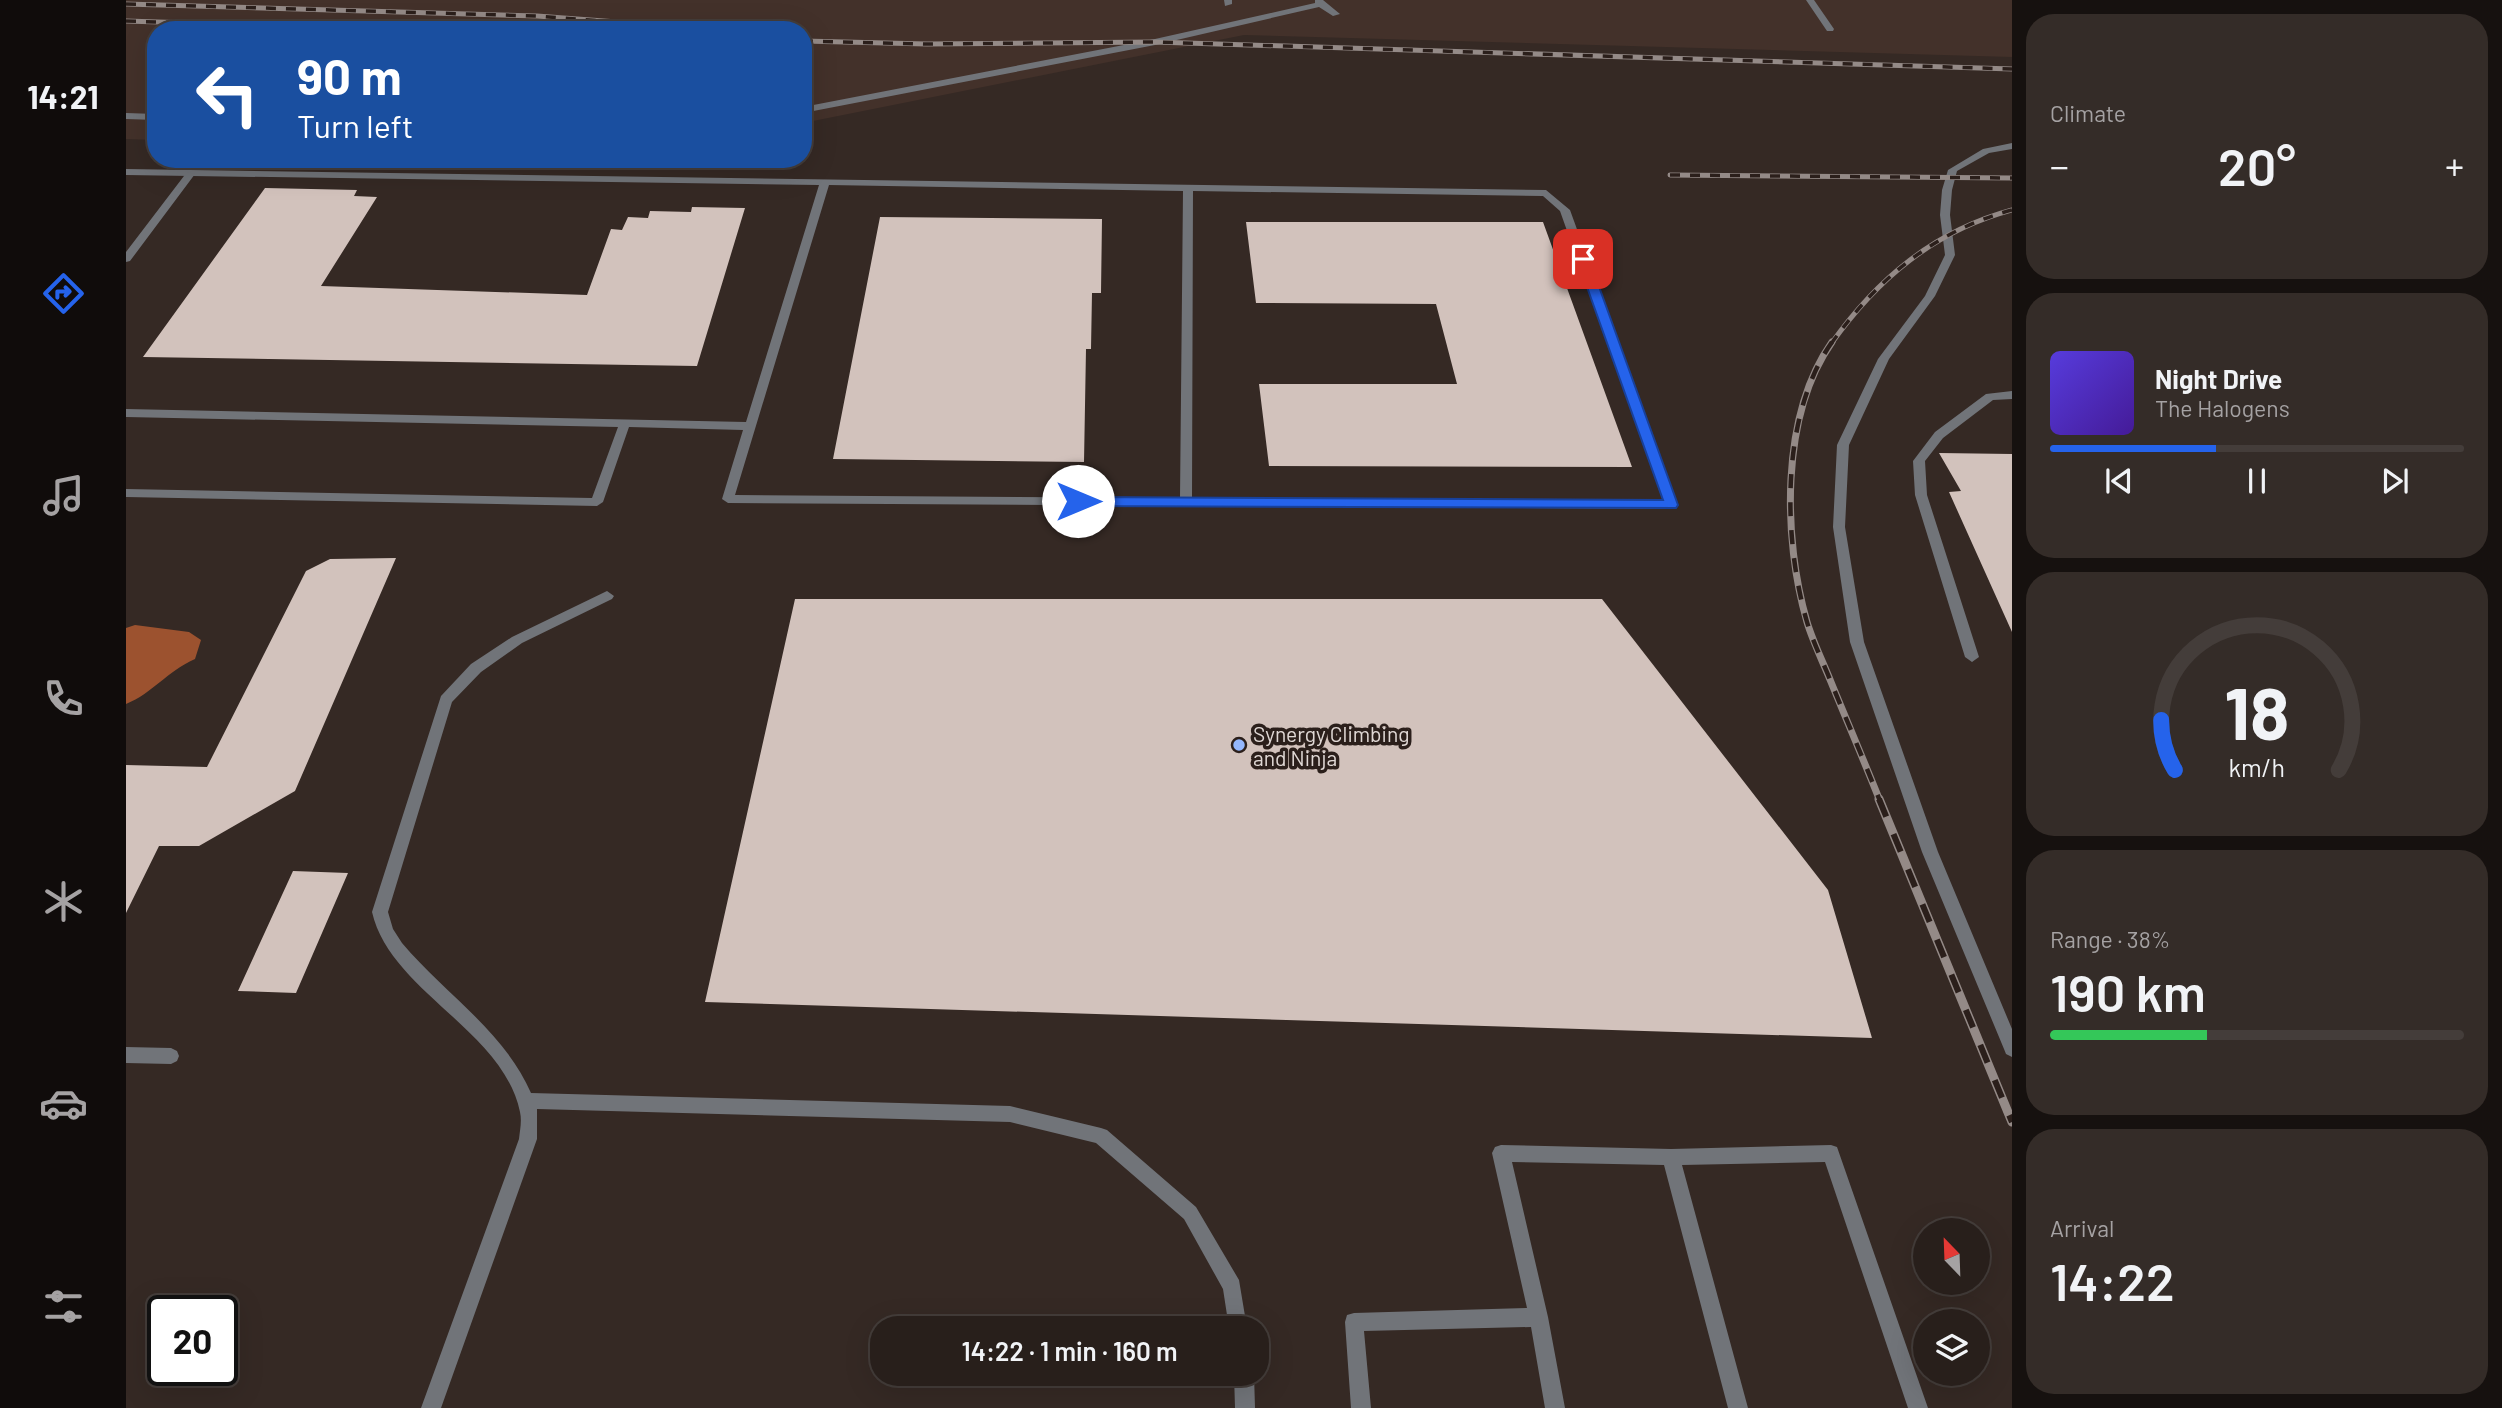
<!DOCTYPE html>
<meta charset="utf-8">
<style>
body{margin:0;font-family:Barlow,sans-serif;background:#342c28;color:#f1f3f6;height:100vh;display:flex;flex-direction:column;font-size:26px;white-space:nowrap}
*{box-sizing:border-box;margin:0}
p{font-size:23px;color:#a5a2a3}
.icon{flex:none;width:38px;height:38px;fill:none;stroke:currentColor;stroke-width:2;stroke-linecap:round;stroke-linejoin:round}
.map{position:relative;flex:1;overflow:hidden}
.side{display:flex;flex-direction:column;gap:14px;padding:14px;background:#16110f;width:490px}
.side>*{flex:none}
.banner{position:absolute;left:21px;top:21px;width:665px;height:147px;border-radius:28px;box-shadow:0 7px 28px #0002,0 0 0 2px #443d3a;background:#1a4fa0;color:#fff;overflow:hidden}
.needle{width:46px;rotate:337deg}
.fabs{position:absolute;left:1787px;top:1218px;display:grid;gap:14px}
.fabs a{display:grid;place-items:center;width:77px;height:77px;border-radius:50%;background:#281f1b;box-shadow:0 7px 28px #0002,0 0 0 2px #443d3a;font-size:35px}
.speed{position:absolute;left:21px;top:1295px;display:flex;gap:14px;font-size:35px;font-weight:700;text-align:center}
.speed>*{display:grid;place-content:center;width:91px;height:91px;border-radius:50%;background:#281f1b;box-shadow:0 7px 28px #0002,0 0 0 2px #443d3a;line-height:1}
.speed .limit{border:4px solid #111;border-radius:10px;background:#fff;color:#111}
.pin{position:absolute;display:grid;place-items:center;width:60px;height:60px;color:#fff;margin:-30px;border-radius:14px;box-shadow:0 4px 10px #0006}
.me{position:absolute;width:77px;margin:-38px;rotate:90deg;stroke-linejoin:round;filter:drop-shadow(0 0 5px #0008)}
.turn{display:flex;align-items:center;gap:24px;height:147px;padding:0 35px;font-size:32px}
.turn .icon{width:91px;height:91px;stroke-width:2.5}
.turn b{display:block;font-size:49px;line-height:60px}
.big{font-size:52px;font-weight:600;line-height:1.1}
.side .tile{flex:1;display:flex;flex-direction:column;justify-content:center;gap:10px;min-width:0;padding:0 24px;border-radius:28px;background:#342c28}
.side .dial{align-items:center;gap:0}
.dial svg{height:182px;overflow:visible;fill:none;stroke:#443d3a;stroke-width:7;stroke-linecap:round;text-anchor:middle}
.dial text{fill:#f1f3f6;stroke:none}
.song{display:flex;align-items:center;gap:21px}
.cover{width:84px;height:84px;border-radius:10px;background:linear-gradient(135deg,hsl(250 70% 55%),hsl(260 70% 35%))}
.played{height:7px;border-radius:4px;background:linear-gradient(90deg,#2563eb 40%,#443d3a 40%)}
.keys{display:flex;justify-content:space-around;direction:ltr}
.heat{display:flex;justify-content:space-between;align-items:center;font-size:38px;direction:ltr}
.charge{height:10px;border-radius:5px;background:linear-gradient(90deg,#34c759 38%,#443d3a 0)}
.trip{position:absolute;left:744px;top:1316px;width:399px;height:70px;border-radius:28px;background:#281f1b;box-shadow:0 7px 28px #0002,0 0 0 2px #443d3a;font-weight:600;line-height:70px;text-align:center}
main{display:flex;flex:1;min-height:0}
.tabs{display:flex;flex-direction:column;width:126px;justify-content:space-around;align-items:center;background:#100c0b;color:#a5a2a3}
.tabs .icon{width:49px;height:49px}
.tabs .current{color:#2563eb}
.tabs b{font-size:32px;color:#f1f3f6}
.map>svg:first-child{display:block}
.built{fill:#43312a}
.water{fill:#9c522f}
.building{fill:#d2c2bc}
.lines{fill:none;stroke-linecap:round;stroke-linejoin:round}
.service{fill:#717479;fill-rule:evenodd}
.minor{fill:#717479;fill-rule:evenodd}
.rail-far2-casing{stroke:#948a87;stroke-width:5}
.rail-far1-casing{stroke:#948a87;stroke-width:7}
.rail-casing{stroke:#948a87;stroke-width:9}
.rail-far2{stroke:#2b1f1b;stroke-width:3.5;stroke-dasharray:10;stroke-linecap:butt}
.rail-far1{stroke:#2b1f1b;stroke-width:4.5;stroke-dasharray:14;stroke-linecap:butt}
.rail{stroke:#2b1f1b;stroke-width:6;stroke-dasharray:19;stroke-linecap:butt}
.route{fill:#2563eb;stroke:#184099;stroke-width:2}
.poi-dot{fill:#94b7fd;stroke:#2b1f1b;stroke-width:2.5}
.labels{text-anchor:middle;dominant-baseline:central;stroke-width:7;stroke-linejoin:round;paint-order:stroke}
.poi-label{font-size:21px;fill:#e0d8d5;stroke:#2b1f1b;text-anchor:start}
</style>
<main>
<nav class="tabs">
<b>14:21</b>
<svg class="icon current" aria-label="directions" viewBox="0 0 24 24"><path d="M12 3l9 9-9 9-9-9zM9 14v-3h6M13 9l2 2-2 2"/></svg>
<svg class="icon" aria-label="music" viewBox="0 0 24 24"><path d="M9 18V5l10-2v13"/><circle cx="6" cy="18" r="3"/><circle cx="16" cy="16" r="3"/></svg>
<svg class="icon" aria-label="phone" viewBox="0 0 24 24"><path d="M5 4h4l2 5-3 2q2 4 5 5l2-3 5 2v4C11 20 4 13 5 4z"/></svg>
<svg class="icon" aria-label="climate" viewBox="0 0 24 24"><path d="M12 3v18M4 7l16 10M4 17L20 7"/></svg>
<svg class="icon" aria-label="car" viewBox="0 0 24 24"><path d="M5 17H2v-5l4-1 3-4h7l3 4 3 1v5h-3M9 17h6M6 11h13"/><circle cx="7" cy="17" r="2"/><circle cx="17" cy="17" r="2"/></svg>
<svg class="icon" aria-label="filters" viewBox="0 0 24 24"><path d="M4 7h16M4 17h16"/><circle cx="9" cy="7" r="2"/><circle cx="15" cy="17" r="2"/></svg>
</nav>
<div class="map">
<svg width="1886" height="1408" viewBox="0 0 1886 1408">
<rect width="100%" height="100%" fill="#352924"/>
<path class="built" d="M0,0H1886V57L1118,35L677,123V30H30V140L0,139Z"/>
<path class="water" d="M9,625L63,632L75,640L69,659C40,672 27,693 0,704V628Z"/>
<path class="building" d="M139,188L231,190L228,196L251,197L195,286L461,295L485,229L496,230L502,217L522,218L524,211L565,212L566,207L619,208L571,366L17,357Z
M754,217L976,219L975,293H966L965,349H960L958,462L707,459Z
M1120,222H1417L1506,467L1143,466L1133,384H1331L1310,304L1130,303Z
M1813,453L1886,454V632L1823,492L1835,491Z
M270,558L169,791L73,846H33L0,913V765L81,767L180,571L204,559Z
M669,599H1476L1702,890L1746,1038L579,1002Z
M167,871L222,873L170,993L112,991Z"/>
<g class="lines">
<path class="service" d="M1098,0H1106V4L1099,6Z
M1189,0H1197L1214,14L1207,16L1193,7L1029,45L677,113V107L1029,39L1189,3Z
M1680,0H1688L1708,29L1707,31H1701Z
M0,113L30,114V120L0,119Z
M1886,143V149L1863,153L1831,171L1826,190L1824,215L1829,255L1809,296L1763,359L1723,445L1719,527L1738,642L1812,852L1886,1029V1057L1880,1054L1878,1049L1796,852L1724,642L1707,527L1711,445L1752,359L1799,296L1819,255L1814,215L1816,190L1822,170L1857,149Z
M0,169L1420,190L1444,210L1551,505L1545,509L602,503L596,499L617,430L503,427L477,502L471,506L0,497V489L466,498L492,427L0,417V409L620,422L693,185L0,175ZM703,185L1057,191L1054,498L609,495ZM1067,191L1417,196L1434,211L1537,501L1066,498Z
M1886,391V399L1867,400L1817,438L1799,461L1801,495L1853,657L1846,662L1839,657L1789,495L1787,461L1809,432L1860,394Z
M481,591L488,596L486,599L396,643L355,672L326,702L262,912L267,929L276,943C319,994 378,1031 405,1093L884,1106L975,1128L981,1130L1070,1207L1113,1280L1121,1328H1103L1097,1289L1058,1219L970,1143L884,1122L411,1109V1139L315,1408H295L393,1139C394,1130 396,1121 394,1112C377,1030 264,991 246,912L315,696L345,664L386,637Z
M1375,1145L1545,1149L1705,1145L1711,1147L1802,1408H1782L1699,1162L1556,1165L1622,1408H1602L1538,1165L1386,1162L1422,1317L1439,1408H1419L1405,1327L1238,1331L1245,1408H1225L1219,1322L1221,1315L1228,1313L1401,1308L1366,1153L1369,1147Z
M1108,1374H1128L1129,1408H1109Z"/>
<path class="minor" d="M61,172L69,174L4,261L0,262V252Z
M0,1047L45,1048L51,1051L53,1056L51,1061L45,1064L0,1063Z"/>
<g class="rail-far2-casing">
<path id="rail-far2" d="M0,4L411,16L598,30
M0,21L285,30
M677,41L801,44L1029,42L1886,69
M1544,175L1886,178
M1705,344C1751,279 1808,231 1886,210"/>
</g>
<g class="rail-far1-casing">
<path id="rail-far1" d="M1706,342C1654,416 1657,539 1681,622C1687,642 1697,662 1705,682C1721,721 1738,761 1754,801"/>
</g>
<g class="rail-casing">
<path id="rail" d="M1753,799L1886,1122"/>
</g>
<use href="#rail-far2" class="rail-far2"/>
<use href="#rail-far1" class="rail-far1"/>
<use href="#rail" class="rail"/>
</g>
<path class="route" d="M1453,256L1463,259L1552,505L1550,508L952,506L945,501L952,497L1537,500L1451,259Z"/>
<circle class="poi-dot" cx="1113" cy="745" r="7"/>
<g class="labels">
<g class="poi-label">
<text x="1127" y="733">Synergy Climbing<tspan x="1127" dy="24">and Ninja</tspan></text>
</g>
</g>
</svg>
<div class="fabs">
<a><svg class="needle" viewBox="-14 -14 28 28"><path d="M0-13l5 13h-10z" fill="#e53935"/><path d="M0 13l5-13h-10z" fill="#a5a2a3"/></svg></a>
<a><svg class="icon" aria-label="layers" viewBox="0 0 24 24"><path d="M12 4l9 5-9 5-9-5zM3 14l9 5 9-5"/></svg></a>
</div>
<div class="speed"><div class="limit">20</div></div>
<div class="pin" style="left:1457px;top:259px;background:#d93025"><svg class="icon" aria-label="arrive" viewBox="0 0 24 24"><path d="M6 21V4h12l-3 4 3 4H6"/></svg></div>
<svg class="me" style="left:952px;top:501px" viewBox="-20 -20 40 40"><circle r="19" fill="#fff"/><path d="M0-13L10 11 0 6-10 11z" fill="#2563eb"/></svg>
<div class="trip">14:22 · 1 min · 160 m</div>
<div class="banner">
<div class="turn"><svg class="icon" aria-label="left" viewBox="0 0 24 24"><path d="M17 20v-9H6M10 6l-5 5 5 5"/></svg><div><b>90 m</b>Turn left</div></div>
</div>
</div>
<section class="side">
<div class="tile"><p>Climate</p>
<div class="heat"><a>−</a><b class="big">20°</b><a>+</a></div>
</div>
<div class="tile">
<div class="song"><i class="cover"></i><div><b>Night Drive</b><p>The Halogens</p></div></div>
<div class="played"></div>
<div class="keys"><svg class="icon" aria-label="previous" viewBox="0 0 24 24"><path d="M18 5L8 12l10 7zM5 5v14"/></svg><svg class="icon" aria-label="pause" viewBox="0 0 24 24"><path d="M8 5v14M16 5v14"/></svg><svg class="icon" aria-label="next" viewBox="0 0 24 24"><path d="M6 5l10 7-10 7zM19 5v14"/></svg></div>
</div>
<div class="tile dial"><svg viewBox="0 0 100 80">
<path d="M14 69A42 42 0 1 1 86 69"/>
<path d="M14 69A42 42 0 0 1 8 47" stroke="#2563eb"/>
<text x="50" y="56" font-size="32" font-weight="700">18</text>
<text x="50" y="72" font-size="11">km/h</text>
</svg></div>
<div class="tile"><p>Range · 38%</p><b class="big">190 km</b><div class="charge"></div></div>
<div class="tile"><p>Arrival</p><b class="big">14:22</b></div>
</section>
</main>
